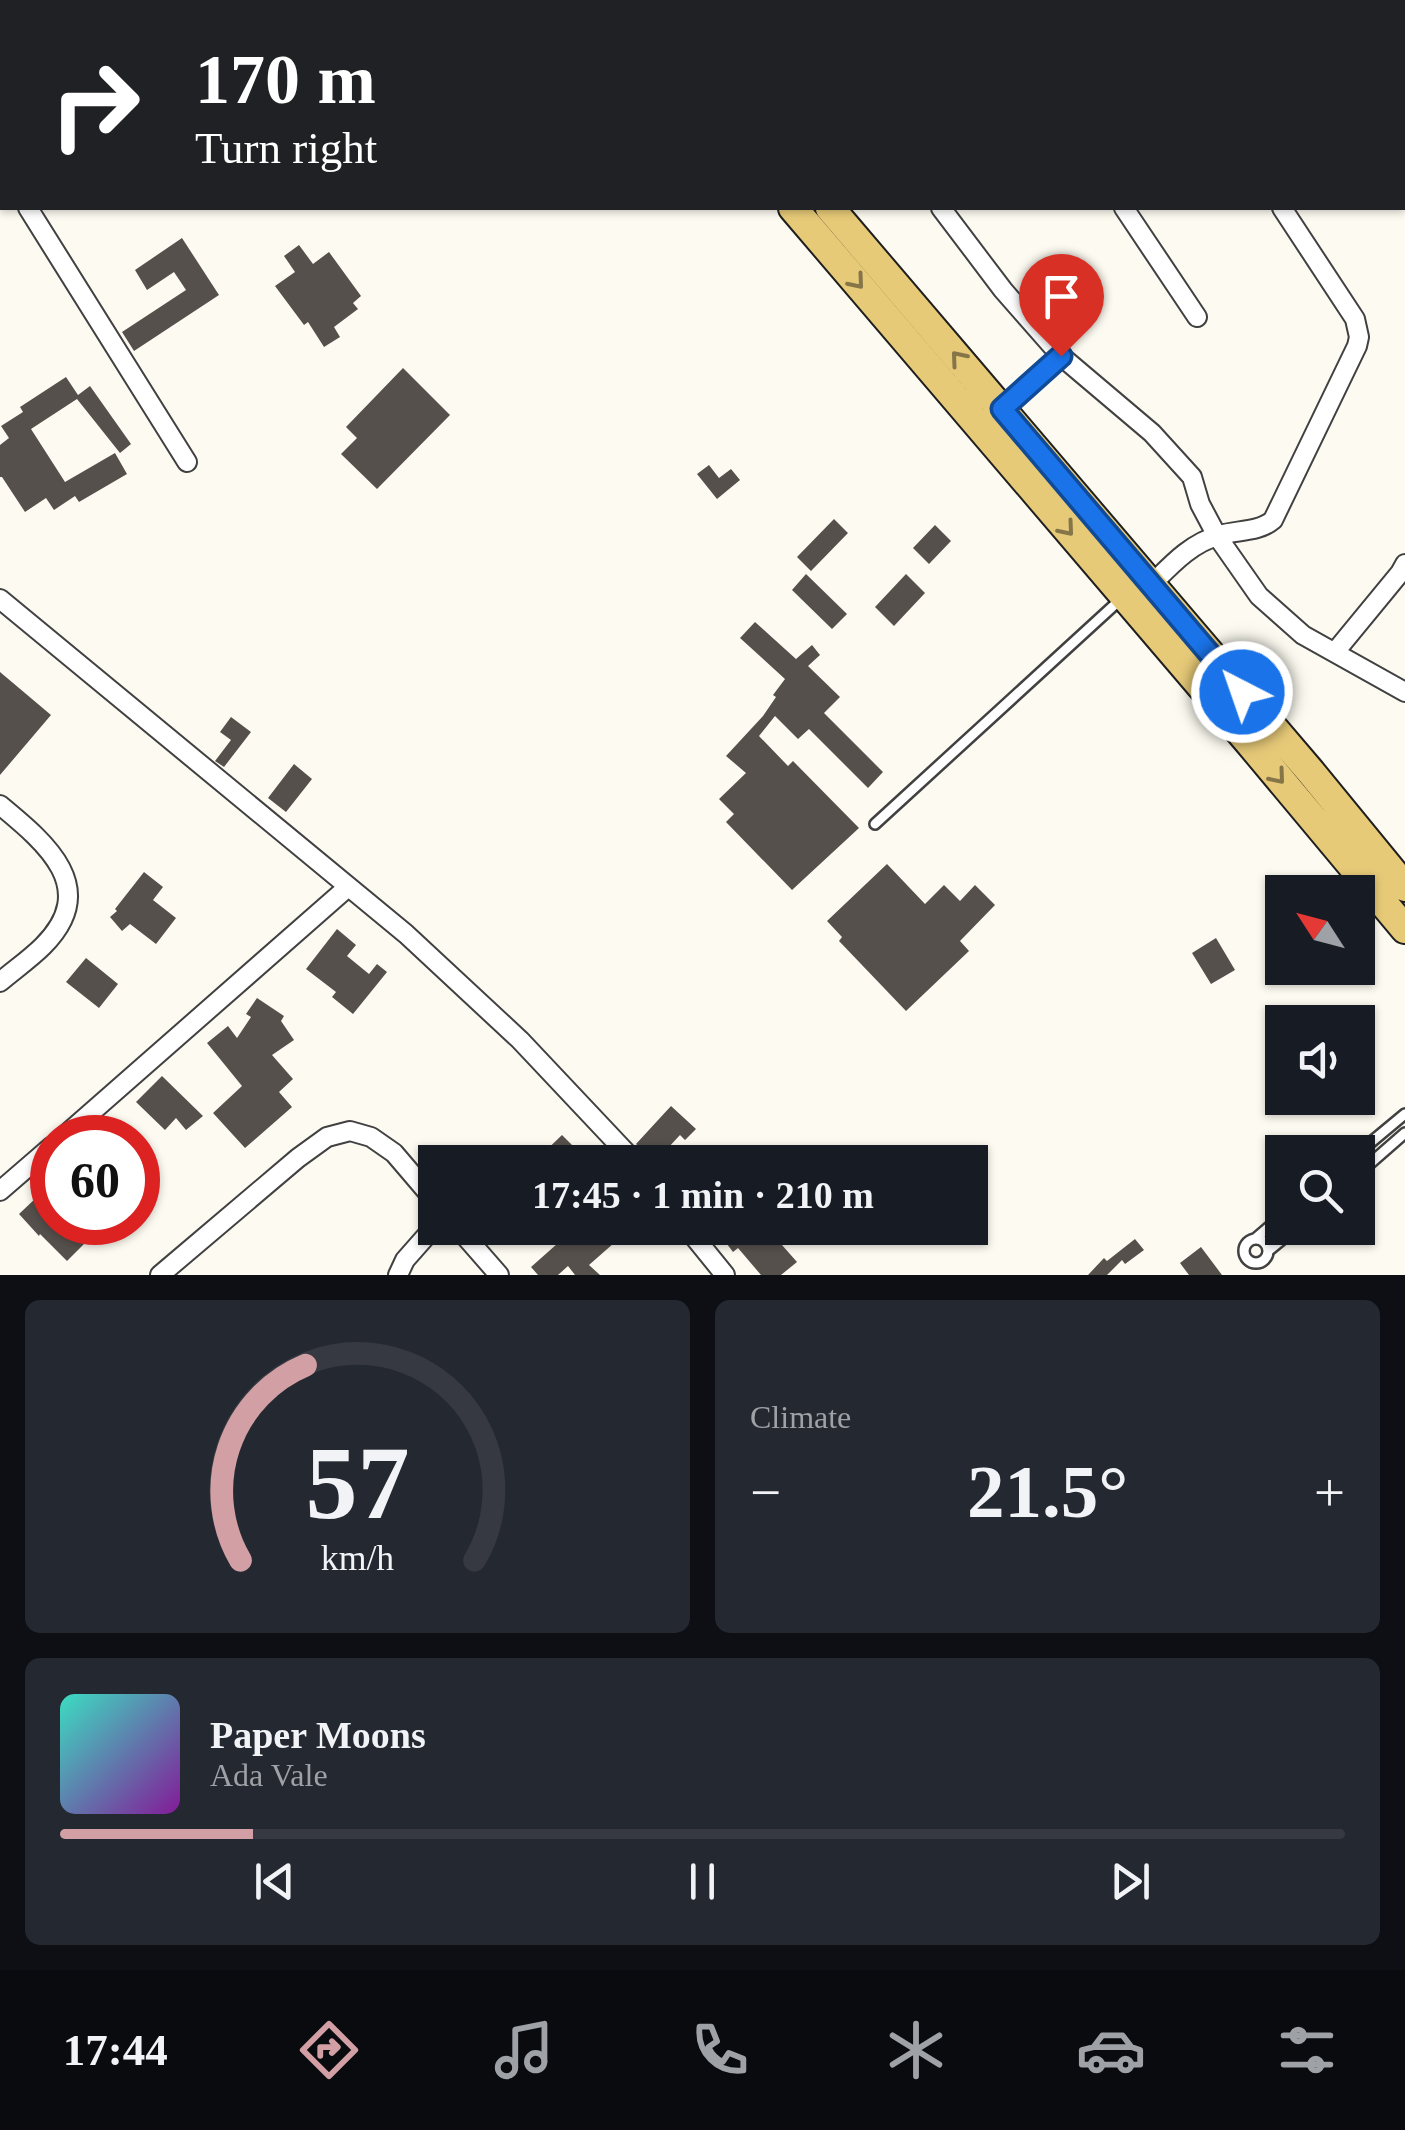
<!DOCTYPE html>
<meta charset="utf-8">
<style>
body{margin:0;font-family:"Times New Roman",serif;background:#242831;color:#f1f3f6;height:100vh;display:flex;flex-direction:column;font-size:38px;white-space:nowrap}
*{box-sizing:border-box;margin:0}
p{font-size:32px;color:#9ea1a6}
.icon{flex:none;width:55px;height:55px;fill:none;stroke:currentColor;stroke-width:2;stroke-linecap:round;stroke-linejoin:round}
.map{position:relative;height:1275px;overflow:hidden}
.panel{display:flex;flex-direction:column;gap:25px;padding:25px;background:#0d0f14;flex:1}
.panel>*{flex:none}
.guide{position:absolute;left:0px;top:0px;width:1405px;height:210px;box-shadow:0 2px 8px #0004;background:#202124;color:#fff;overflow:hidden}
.needle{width:65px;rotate:306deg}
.buttons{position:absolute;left:1265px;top:875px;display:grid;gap:20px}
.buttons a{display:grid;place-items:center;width:110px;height:110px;border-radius:0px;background:#171b24;box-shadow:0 2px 8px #0004;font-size:50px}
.speed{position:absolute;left:30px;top:1115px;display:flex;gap:20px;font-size:50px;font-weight:700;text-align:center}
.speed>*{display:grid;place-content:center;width:130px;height:130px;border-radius:50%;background:#171b24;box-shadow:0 2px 8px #0004;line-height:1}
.speed .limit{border:15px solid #d22;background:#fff;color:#111}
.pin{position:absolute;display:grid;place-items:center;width:85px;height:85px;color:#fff;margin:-102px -42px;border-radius:50% 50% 50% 0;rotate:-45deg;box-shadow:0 0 10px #0007}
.pin .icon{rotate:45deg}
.me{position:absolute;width:110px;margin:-55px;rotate:319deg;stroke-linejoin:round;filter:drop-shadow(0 0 8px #0008)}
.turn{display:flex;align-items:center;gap:35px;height:210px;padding:0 30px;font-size:45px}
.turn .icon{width:130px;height:130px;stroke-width:2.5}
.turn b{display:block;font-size:70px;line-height:85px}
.big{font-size:75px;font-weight:800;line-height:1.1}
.panel .tile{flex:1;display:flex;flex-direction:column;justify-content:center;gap:15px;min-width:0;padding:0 35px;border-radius:15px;background:#242831}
.panel .dial{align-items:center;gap:0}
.dial svg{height:260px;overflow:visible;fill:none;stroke:#363941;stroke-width:7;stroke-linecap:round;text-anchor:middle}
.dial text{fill:#f1f3f6;stroke:none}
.song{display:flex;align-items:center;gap:30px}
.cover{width:120px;height:120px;border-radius:15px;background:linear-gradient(135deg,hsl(170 70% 55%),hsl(290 70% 35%))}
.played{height:10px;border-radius:5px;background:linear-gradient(90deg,#d29fa4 15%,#363941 15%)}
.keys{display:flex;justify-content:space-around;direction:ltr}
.heat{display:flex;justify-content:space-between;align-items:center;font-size:55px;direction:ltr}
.panel .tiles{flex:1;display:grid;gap:25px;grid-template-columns:1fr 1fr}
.tile:last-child{grid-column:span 2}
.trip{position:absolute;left:418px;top:1145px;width:570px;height:100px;border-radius:0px;background:#171b24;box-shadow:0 2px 8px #0004;font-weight:800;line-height:100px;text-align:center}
.menu{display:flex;height:160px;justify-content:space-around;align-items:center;background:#090b0e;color:#9ea1a6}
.menu .icon{width:70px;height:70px}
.menu .selected{color:#d29fa4}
.menu b{font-size:45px;color:#f1f3f6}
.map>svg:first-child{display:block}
.building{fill:#56504c}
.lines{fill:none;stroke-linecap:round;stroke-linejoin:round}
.service-casing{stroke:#414141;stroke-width:14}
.minor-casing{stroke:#414141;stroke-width:22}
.primary-casing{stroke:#1f1f1f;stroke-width:32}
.service{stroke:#fff;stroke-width:9}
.minor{stroke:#fff;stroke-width:18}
.primary{stroke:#e7ca78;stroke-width:28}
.oneway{stroke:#857548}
.route-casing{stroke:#114b97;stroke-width:25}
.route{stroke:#1a73e8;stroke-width:18}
</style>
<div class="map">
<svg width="1405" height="1275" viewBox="0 0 1405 1275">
<rect width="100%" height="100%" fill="#fdfbf1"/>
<path class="building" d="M182,238L219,295L134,351L122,332L186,290L174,272L147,290L135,270Z
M299,245L313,264L329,252L361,296L353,303L358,309L334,327L340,337L324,347L308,322L304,325L275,286L295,272L284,256Z
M403,368L450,415L377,489L341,454L357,438L346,427Z
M66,377L78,395L90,386L131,444L120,453L77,399L31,429L65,482L115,453L127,474L79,502L75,496L54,510L46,498L25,512L2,477H0V445L9,438L1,426L23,412L20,407Z
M709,465L719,478L731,469L740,480L717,499L697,474Z
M834,519L848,533L811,571L797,557Z
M935,525L951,541L929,564L913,548Z
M806,574L847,614L832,629L792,590Z
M906,574L925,593L894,626L875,607Z
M755,622L796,659L812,645L820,655L808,666L840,697L824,713L883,772L868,788L809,729L798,739L775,716L759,736L788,766L793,761L859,828L792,890L726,822L734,814L719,799L746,773L726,756L763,716L776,697L773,695L785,679L740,638Z
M0,672L51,715L0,775Z
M231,717L251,732L224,767L215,761L231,740L220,732Z
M294,764L312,779L286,812L268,798Z
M887,864L925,904L944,885L960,901L975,885L995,905L960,941L969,951L906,1011L839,941L842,937L827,921Z
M144,872L163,887L153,900L176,918L156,944L130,924L122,931L110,917L117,911L115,909Z
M337,929L356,945L347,956L369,974L377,964L387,972L353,1014L332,997L336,992L306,969Z
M1216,938L1235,970L1211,984L1192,953Z
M86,958L118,984L99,1008L66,982Z
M257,998L284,1016L281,1021L294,1040L272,1055L293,1079L279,1092L292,1107L245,1148L213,1113L242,1086L207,1043L228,1026L237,1038L251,1017L246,1014Z
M162,1076L203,1116L186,1130L176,1118L165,1130L136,1102Z
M671,1106L696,1129L685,1140L680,1135L655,1162L636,1144Z
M562,1135L581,1154L573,1162H534Z
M37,1197L52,1213V1222H69L87,1241L67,1261L40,1234L39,1236L19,1214Z
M575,1228H631L589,1265L600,1275H575L568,1266L558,1275H538L531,1267Z
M724,1228H767L797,1262L781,1275H761L738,1248L733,1252L718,1232Z
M1135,1239L1144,1250L1125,1264L1122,1260L1107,1275H1088L1104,1258L1107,1261Z
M1201,1247L1222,1275H1189L1180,1263Z"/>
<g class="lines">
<g class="service-casing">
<path id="service" d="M875,824L1122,598
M1358,1153L1405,1114
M1358,1174L1405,1133
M1244 1251a12 12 0 1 1 24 0a12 12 0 1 1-24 0Z
M1255,1239L1282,1216
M1268,1251L1296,1228"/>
</g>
<g class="minor-casing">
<path id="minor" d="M578,0L580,2
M756,0L758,2
M988,0L989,2
M1145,0L1146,2
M1305,0L1307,2
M68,2L71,0
M0,45L2,44
M1402,133L1405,137
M0,163L2,167
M28,208L187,462
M941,208L1003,290L1061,356L1152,433L1192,477L1200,504L1217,536L1259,596L1303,635L1405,692
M1124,208L1197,317
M1002,409L1061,356
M1151,585C1172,564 1191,543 1220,535C1237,530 1259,532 1273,520L1357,346L1359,337L1355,319L1282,208
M0,599L406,934L520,1040L635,1162
M1335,652L1400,573L1405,564
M0,805C46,843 101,888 43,946C30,959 14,970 0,982
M62,1138L348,887
M0,1191L52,1146
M458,1228L499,1275
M687,1228L725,1275
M160,1275L298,1158L327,1137L350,1131L371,1137L394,1153L435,1201
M398,1275L405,1260L435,1226"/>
</g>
<g class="primary-casing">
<path id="primary" d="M618,0L620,2
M653,0L655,2
M793,208L1248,741L1405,929
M830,208L1310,771L1405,887"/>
</g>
<use href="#service" class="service"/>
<use href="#minor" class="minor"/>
<use href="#primary" class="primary"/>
</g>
<defs><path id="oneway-chevron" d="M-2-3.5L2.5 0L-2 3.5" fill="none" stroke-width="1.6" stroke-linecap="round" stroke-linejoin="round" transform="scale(2.5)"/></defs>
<g class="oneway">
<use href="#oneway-chevron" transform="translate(857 282) rotate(50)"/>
<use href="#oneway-chevron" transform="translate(958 358) rotate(-130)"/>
<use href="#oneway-chevron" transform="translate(1067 529) rotate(50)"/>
<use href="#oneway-chevron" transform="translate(1278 777) rotate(50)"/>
</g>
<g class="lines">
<g class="route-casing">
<path id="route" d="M1061,356L1002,409L1242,692"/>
</g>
<use href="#route" class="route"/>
</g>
</svg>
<div class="buttons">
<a><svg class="needle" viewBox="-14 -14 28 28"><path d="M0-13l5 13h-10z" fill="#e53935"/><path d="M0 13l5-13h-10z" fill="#9ea1a6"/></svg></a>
<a><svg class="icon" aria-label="sound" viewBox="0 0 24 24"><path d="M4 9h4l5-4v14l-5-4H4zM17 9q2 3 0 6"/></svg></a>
<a><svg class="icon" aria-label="search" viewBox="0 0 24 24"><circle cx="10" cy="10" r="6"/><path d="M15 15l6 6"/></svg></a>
</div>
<div class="speed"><div class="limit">60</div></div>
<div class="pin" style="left:1061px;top:356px;background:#d93025"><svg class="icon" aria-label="arrive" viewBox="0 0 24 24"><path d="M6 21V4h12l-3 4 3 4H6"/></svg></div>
<svg class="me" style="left:1242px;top:692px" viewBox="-20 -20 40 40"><circle r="17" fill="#1a73e8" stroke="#fff" stroke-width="3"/><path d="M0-11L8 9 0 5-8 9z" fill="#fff"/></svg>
<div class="trip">17:45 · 1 min · 210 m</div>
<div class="guide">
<div class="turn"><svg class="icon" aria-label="right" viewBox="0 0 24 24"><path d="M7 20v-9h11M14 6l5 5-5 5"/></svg><div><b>170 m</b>Turn right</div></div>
</div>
</div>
<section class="panel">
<div class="tiles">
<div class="tile dial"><svg viewBox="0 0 100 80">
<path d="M14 69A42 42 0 1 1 86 69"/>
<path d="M14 69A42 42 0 0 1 34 9" stroke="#d29fa4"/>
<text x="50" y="56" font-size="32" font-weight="700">57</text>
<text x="50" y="72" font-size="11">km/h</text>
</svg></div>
<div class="tile"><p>Climate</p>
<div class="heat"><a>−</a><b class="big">21.5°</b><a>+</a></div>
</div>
<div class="tile">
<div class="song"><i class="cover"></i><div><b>Paper Moons</b><p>Ada Vale</p></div></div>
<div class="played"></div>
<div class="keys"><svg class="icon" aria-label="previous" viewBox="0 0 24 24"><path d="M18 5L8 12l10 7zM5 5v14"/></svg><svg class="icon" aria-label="pause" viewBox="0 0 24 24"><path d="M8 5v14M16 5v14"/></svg><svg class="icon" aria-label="next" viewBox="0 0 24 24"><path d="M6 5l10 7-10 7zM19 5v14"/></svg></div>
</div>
</div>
</section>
<nav class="menu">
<b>17:44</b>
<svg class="icon selected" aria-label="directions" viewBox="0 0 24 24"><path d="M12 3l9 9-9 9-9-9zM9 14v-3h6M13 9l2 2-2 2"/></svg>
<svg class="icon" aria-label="music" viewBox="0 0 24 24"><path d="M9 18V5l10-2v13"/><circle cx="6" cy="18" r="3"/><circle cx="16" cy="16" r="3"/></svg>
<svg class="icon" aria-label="phone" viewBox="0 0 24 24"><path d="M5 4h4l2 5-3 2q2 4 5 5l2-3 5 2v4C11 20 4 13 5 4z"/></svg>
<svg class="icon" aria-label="climate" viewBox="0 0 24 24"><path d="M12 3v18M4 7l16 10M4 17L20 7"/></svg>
<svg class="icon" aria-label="car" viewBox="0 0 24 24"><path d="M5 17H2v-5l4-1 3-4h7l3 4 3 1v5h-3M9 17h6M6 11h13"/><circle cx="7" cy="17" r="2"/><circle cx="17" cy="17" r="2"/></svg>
<svg class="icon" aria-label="filters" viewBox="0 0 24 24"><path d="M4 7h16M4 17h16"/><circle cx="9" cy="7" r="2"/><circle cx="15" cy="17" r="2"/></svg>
</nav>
